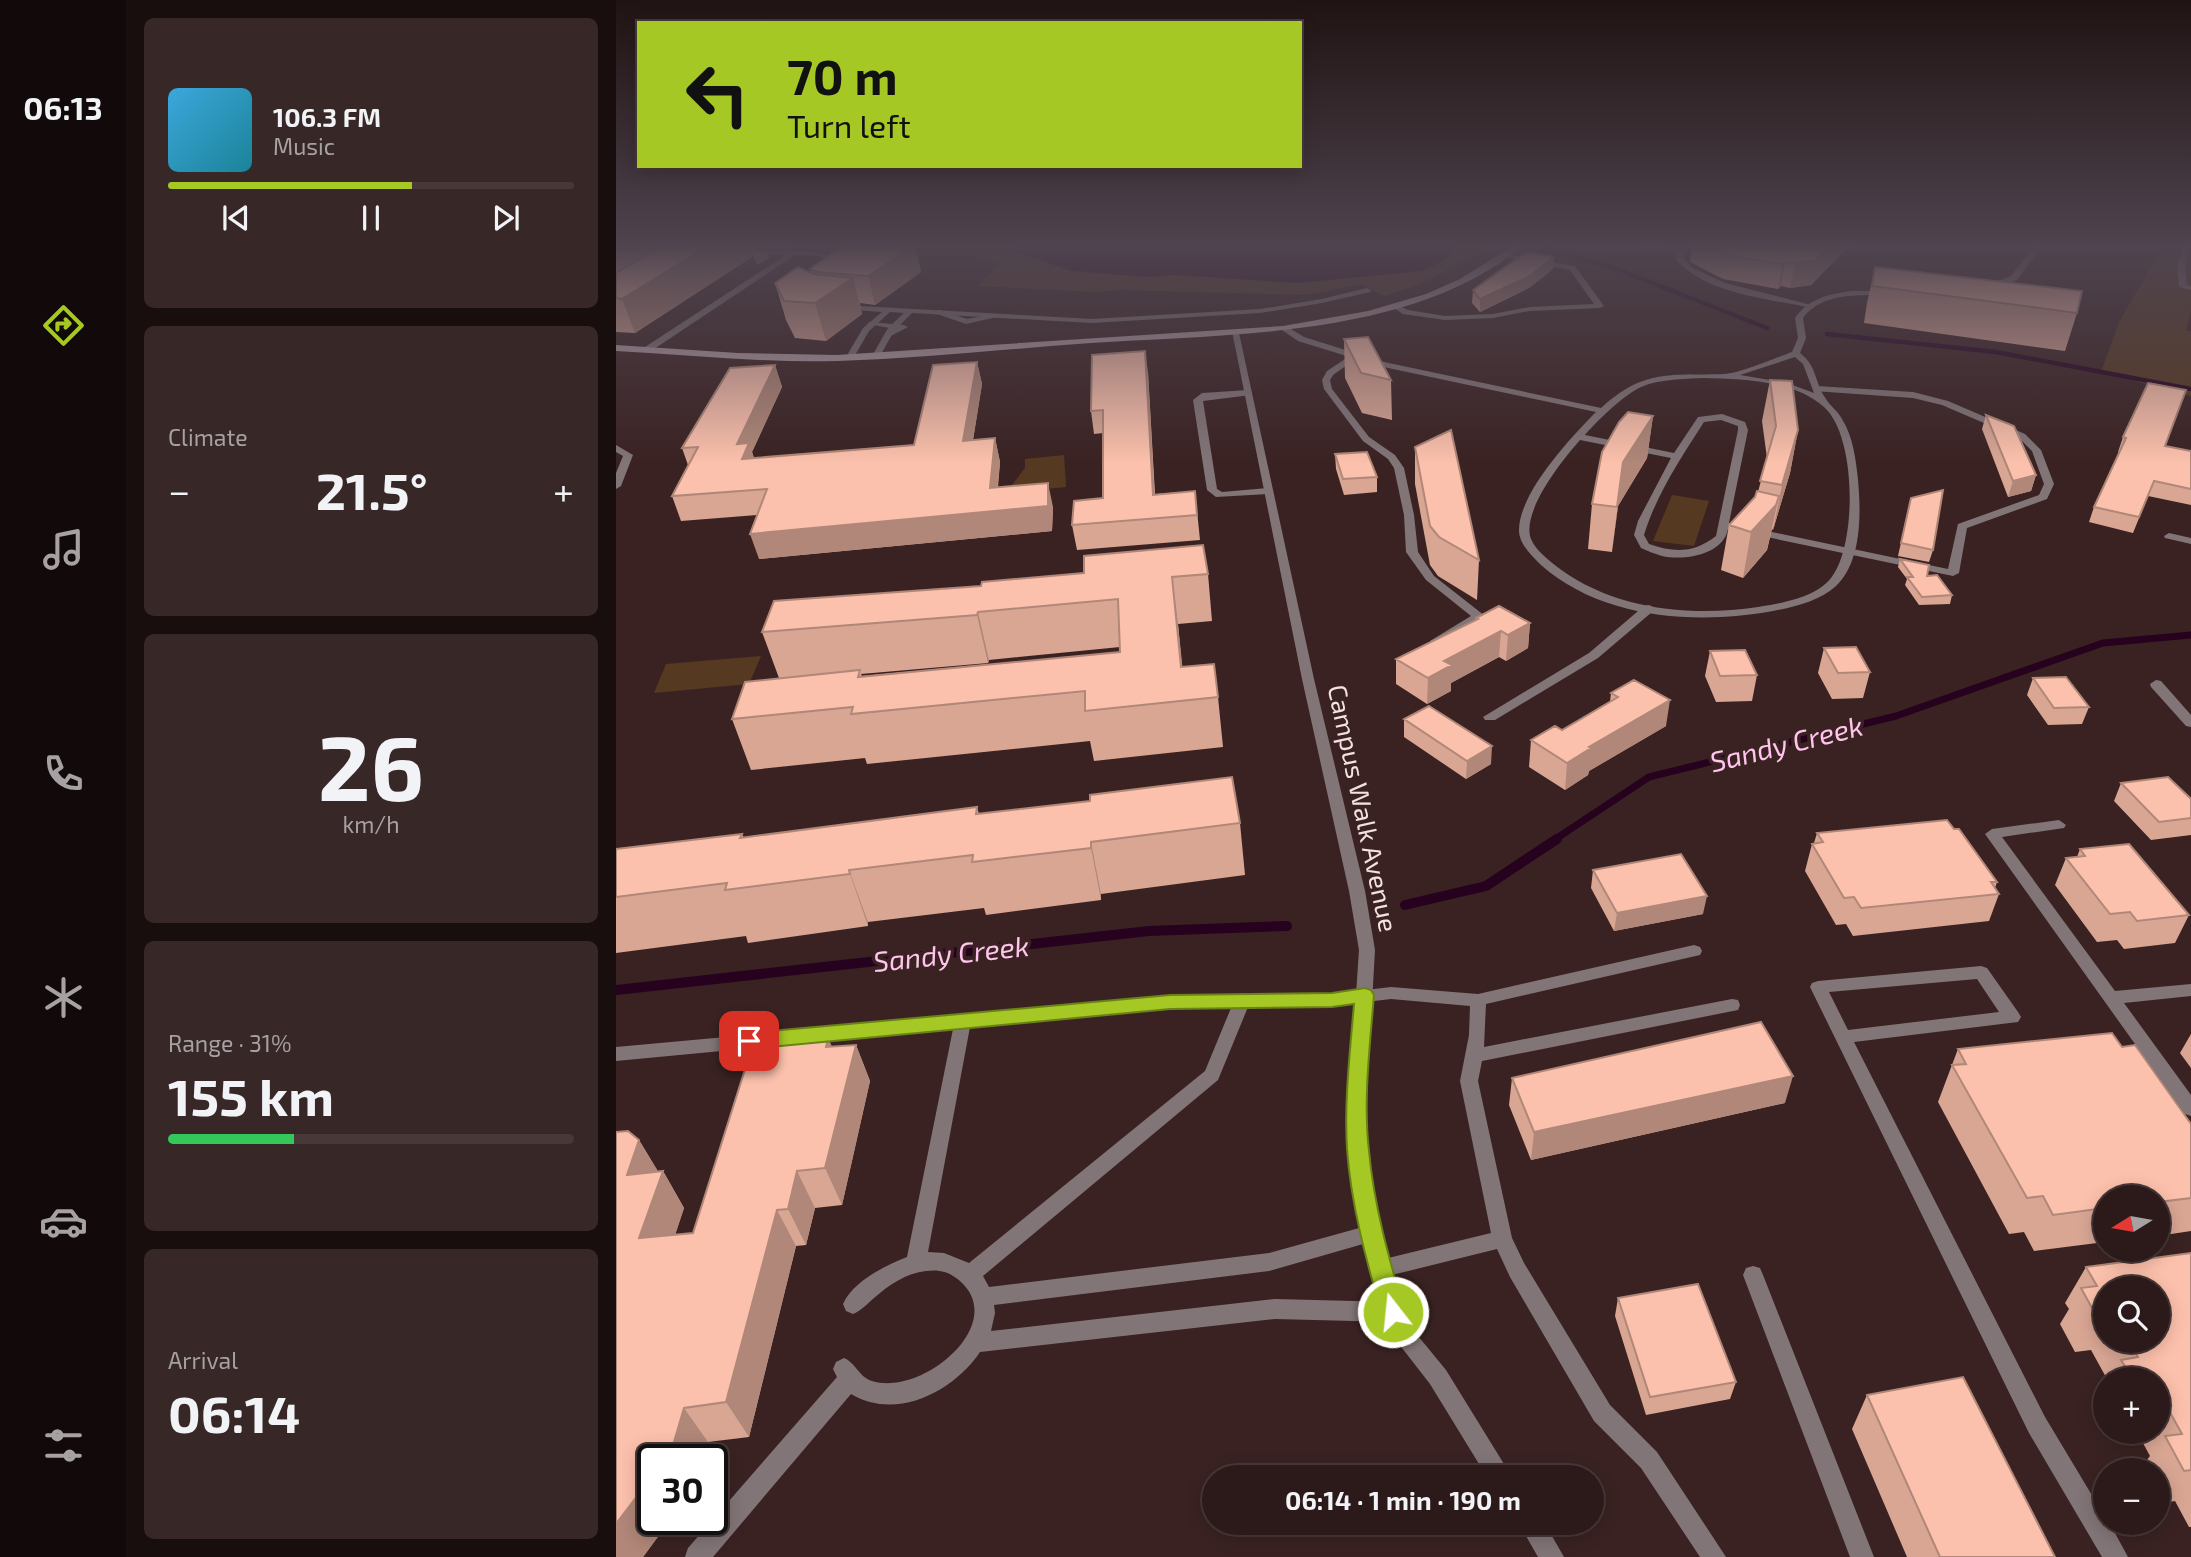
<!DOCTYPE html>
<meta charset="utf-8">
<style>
body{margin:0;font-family:"Exo 2",sans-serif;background:#382727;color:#f1f3f6;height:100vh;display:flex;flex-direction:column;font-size:26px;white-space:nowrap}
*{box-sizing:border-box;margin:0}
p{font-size:23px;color:#a6a1a2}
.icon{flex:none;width:38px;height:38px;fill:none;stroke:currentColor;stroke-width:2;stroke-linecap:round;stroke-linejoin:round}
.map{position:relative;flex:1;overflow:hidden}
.side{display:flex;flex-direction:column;gap:18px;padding:18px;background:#180e0e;width:490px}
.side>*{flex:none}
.top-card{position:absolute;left:21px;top:21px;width:665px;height:147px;border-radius:0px;box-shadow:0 4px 18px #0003,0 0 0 2px #483839;background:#a5c824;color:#111;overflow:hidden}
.needle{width:46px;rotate:259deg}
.tools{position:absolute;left:1477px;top:1185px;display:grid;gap:14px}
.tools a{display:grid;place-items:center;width:77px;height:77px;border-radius:50%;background:#2c1a1a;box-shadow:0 4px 18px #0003,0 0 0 2px #483839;font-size:35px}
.speed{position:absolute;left:21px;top:1444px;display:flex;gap:14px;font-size:35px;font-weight:700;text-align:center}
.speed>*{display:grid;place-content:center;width:91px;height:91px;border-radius:50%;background:#2c1a1a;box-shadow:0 4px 18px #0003,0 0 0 2px #483839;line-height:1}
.speed .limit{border:4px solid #111;border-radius:10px;background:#fff;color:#111}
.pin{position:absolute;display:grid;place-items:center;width:60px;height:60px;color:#fff;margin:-30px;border-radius:14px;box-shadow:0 4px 10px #0006}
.me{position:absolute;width:77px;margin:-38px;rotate:344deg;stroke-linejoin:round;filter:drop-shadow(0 0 5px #0008)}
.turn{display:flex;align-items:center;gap:24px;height:147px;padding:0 35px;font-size:32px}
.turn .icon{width:91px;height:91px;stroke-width:2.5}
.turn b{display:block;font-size:49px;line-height:60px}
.big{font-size:52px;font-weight:700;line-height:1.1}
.side .widget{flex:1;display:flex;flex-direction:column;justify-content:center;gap:10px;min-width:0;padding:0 24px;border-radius:10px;background:#382727}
.side .dial{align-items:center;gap:0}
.dial b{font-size:91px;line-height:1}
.song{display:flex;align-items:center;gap:21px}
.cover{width:84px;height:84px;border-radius:10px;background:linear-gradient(135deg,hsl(200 70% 55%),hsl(190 70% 35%))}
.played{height:7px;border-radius:4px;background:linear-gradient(90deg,#a5c824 60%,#483839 60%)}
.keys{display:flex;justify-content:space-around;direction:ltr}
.heat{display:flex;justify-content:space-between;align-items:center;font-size:38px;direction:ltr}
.charge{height:10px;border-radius:5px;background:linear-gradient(90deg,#34c759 31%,#483839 0)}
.trip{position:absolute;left:586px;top:1465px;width:402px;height:70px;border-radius:35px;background:#2c1a1a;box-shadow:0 4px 18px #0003,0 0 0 2px #483839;font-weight:700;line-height:70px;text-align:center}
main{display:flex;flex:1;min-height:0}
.tabs{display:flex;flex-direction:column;width:126px;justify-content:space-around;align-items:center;background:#120a0a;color:#a6a1a2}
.tabs .icon{width:49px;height:49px}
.tabs .selected{color:#a5c824}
.tabs b{font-size:32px;color:#f1f3f6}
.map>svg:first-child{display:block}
.green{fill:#563921}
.water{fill:#26021e}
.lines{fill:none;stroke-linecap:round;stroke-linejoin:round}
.stream-far2{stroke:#26021e;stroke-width:4.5}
.stream-far1{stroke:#26021e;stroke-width:7}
.stream{stroke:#26021e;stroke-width:10}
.lane{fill:#827578;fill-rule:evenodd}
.street{fill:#827578;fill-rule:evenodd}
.secondary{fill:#b59fa5;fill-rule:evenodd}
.wall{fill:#d9a694;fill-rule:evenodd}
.shaded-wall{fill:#b08778}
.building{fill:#fcc1ac;stroke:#b08778;stroke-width:2}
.route{fill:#a5c824;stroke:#6b8217;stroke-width:2}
.labels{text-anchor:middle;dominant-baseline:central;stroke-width:7;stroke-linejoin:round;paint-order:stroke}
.street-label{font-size:26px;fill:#f3e2e1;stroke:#3a2222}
.water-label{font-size:28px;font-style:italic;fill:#ffc5ec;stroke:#3a2222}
</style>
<main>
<nav class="tabs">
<b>06:13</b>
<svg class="icon selected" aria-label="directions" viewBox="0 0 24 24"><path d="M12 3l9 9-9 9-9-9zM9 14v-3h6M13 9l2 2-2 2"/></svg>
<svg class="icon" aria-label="music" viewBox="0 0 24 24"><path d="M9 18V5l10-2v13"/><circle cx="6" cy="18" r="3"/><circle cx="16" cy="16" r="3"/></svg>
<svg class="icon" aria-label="phone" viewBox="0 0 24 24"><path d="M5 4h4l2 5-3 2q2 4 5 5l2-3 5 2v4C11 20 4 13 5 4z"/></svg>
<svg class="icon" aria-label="climate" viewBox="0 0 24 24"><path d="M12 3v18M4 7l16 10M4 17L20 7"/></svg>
<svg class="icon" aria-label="car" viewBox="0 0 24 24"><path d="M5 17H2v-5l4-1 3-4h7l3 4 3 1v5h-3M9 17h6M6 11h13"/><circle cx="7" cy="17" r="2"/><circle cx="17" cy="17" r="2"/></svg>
<svg class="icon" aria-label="filters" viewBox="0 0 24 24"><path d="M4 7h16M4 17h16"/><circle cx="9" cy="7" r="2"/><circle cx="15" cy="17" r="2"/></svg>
</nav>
<section class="side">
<div class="widget">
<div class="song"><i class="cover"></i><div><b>106.3 FM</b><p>Music</p></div></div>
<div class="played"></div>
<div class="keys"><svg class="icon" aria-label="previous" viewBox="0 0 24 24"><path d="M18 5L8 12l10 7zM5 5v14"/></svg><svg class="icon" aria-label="pause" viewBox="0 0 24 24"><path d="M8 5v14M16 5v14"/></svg><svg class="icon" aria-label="next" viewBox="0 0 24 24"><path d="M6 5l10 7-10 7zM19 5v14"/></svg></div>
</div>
<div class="widget"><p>Climate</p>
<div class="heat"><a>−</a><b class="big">21.5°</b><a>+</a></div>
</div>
<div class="widget dial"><b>26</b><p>km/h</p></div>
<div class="widget"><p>Range · 31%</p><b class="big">155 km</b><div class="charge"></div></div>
<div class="widget"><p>Arrival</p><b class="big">06:14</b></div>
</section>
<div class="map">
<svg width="1575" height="1557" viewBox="0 0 1575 1557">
<rect width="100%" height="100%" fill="#3a2222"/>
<path class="green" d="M276,246H876L802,285L769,296L745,284L691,295L504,290L481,292L361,286L383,265L357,256L327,254L298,257Z
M1544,252L1575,255V311L1570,330L1575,331V396L1485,372L1503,322Z
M448,455L450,487L419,490L396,485L409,468V459Z
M1056,495L1093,501L1078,546L1037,541Z
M145,656L133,684L38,693L50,664Z"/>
<path class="water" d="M397,246H841L842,247L832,258L806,271L682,283L559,275L531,277L455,271L398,251Z"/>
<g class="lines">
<path class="stream-far2" d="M929,248L1001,269L1151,328
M1211,334L1380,352L1575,389"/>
<path class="stream-far1" d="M938,840L1033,777L1280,716L1487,643L1575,635"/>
<path class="stream" d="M789,905L870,886L941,839
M0,990L533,931L671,926"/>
<path class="lane" d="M1028,246H1043L1067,250L1068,259L1077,268L1109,283L1199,306L1195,308C1151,298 1093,295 1060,260V253Z
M1568,246H1575L1569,265L1571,285L1575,286V290L1563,287L1561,265Z
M885,253L959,266L988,306L984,308L913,311L877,318L829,320L787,314L775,306L779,304L792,310L829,316L877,314L913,307L978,304L954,270L888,257Z
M324,310L351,319L381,314L385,316L350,324L321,314V310Z
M253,322L288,325L292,327L271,338L267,336L279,329L252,324Z
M738,353L742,356L741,358L717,375L714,380L716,389L753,437L779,455L788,468L798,515L802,552L818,576L869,616L824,644H816L814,641L855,616L810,580L790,552L788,515L778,468L772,459L747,441L708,389L706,380L711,371Z
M1201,386L1297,392L1332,401L1409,434L1425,450L1438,484L1431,499L1351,528L1343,573L1337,576L1112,529C1107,555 1068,561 1046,556C1039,554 1032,551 1025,548L1018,535L1022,521L1055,458L964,440L959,437L964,434L1058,453L1082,417L1106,414L1129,422L1132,430L1113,523L1332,569L1342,524L1423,495L1428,484L1416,451L1403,438L1326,405L1297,398L1198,391L1197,389ZM1105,420L1122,426V430L1100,536C1078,553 1059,553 1033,544L1028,535C1040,495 1066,456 1088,422Z
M632,390L635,391V395L587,401L601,489L606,492L652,488L657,491L652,494L600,497L591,490L577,400L586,393Z
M0,445L17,455L5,486L0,489V473L7,456L0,452Z
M1553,533L1575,538V544L1549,538L1548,536Z
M1032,605L1036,606V612L982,658L879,720H869L867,717L973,653L1028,606Z
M1443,820L1450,825L1448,828L1386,837L1499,991L1575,984V996L1508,1003L1575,1095V1116L1569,1114L1369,834L1376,829Z
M1078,945L1084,947L1086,951L1084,955L870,1004L868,1047L1116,999L1122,1000L1124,1005L1122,1010L866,1061L862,1081L896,1238L908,1263L994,1405L1041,1452L1110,1557H1084L1025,1468L978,1421L894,1277L881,1249L764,1278L757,1276L754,1269L757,1262L764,1260L875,1233L844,1081L853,1035L854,1006L775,999L716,1006L632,1007L602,1080L367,1276L373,1287L653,1253L754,1225L761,1228L764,1234L761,1240L653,1271L378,1305L379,1313L375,1331L659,1299L777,1302L784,1305L787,1312L784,1319L777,1322L659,1319L364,1352C337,1392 280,1421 235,1394L97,1557H69L72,1548L221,1377L217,1369L220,1362L228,1358C240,1363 243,1377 256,1381C306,1397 393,1324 344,1281C334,1272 324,1269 310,1271C290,1273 273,1285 258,1298C251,1304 246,1310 237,1314L230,1311L227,1304C237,1281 269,1266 291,1257L337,1029L0,1061V1047L554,996L621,995L627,993L633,995L716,994L775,987L862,994ZM554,1008H615L589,1071L353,1263L328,1253L312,1252L354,1027Z
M1365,966L1371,968L1402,1012L1405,1017L1402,1022L1238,1042L1429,1417L1489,1517V1522H1493L1512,1557H1486L1413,1433L1194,987L1196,983L1202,981ZM1361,979L1383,1012L1232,1030L1213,992Z
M1137,1266L1144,1268L1147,1275L1258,1557H1234L1127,1275L1130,1268Z"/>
<path class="street" d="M1418,246H1426L1401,280L1370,290V286L1395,276Z
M134,249L203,252L220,259L209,271L205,269L212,260L202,256L179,255L35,351H29V347L170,255L131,253Z
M751,288L755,290L754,292L706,303L644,313L476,323L296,313L278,331L263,358H257L256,356L272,328L288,313L274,312L253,331L238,357L234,360L230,357L247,328L266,312L226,309L222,307L226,305L476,319L644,309L706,299Z
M1236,291H1273L1277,293L1273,295C1245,295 1205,292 1187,318L1190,338L1184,353C1202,367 1198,382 1210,399C1214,406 1222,411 1226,419C1237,436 1240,460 1242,480C1245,513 1246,561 1220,586C1204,601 1178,607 1157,611C1080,625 986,619 925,565C916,556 903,544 903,530C903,493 955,437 980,412L763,366L682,341L663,328L670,326L688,337L768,362L985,408C1029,368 1054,376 1108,374C1125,373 1159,358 1176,352L1182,338L1179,318C1193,298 1213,294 1236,291ZM1179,357L1187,364L1198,393L1171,383L1124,375ZM1087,378C1125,379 1178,380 1208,407C1241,436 1241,546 1215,578C1199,598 1166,603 1142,607C1076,617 1000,610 944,569C934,561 920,551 915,539C900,501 993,401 1025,387C1044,379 1066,379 1087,378Z
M616,331L623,333L698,679L749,891L759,950L749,1128L764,1234L793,1325L830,1370L896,1477H871L814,1384L779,1339L767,1312L744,1234L731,1128L743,950L733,891L686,679Z
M1540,680L1545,681L1575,715V727L1570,726L1535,687L1534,684Z
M902,1522H928L948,1557H922Z"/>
<path class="secondary" d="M897,246H906C798,338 610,334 475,343C391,349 306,358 222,361C148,363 74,355 0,351V345L122,353L221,355L667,326L752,311L810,294L844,279Z"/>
</g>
<path class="wall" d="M0,246H170L167,249L133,247L136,257L19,333L0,332Z
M226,246H299L305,272L259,305L244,303L246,314L210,341L179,338L170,320L159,283L195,273L194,269Z
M1076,246H1233L1195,285L1174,288L1165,286L1162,289L1107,279L1074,262Z
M938,257L937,269L913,288L864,312L856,303L857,290Z
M1259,267L1461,313L1449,351L1248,323L1251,303Z
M728,339L775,380L776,420L746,413L729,378Z
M361,362L366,384L357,440L379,438L384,462L382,487L437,507L436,531L143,559L141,515L65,521L56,496L72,465L66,448L159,365L166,387L136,452L138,458L298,445Z
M532,372L539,494L579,491L584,540L461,550L456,525L487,498V433L478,434L475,411Z
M1154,380L1182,430L1174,473L1157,530L1156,529L1151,550L1127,578L1105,570L1113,525L1139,497L1142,492L1151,458L1146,421Z
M1370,415L1420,475L1415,491L1392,497L1366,429Z
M1037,416L1031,458L1002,506L996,552L972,549L976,504Z
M1507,437L1575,451V505L1532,496L1517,533L1473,522L1478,507L1504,452H1502Z
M799,447L863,560L861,600L822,576L814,565L799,484Z
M719,454L761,477V492L728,495L720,469Z
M1295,498L1317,550L1313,562L1282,556Z
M1284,559L1311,576L1336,595L1334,604L1303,605L1289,585L1291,579L1282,567Z
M592,574L596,621L562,624L566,667L602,697L607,747L478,761L474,741L251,764L249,758L135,770L116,719L163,678L146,632L158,601ZM504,647V652L246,676L245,674L372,663L373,660Z
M860,618L914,623L912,648L890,661L883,657L835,683V691L811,704L780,684V659L860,620Z
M1208,648L1254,672L1247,698L1216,699L1202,673Z
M1094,651L1141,675L1136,701L1100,702L1089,676Z
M1417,678L1473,707L1466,724L1432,725L1411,695Z
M995,693L1050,726L973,771L972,775L949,790L913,767L915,740L946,730L994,702Z
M788,719L875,764L850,779L788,737Z
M1505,783L1575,799V835L1535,840L1498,801Z
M361,807L363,814L624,823L629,875L485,894V900L370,915L368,908L252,922V926L132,943L130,936L0,953V849L126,834L128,838Z
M1338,829L1381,882L1379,888L1383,894L1373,921L1237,936L1230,924L1220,925L1189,871L1196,844L1198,843L1201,833Z
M1464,849L1573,915L1559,943L1508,949L1501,940L1481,942L1439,885L1450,858L1461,857Z
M977,870L1087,914L998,931L975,888Z
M1575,1034V1068L1564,1053Z
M212,1038L216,1047L240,1045L254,1081L226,1205L199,1208L190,1245L180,1246L133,1437L92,1442L87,1460H37V1519H55L27,1557L23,1140L42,1172L47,1171L68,1208L59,1235L77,1233L156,1055Z
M1506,1047L1575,1124V1231L1542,1236V1197H1489V1242L1418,1251L1408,1232L1393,1234L1322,1102L1342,1049Z
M896,1078L1169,1103L915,1160L893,1105Z
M1575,1253V1527H1573L1559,1501L1542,1504V1470H1523L1534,1456L1521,1432H1542V1379H1491L1475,1350L1459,1352L1444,1324L1453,1309L1449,1303L1470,1267ZM1489,1288L1542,1340H1489Z
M1002,1298L1120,1382L1114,1399L1030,1415L999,1316Z
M1489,1383V1407L1482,1394Z
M1251,1395L1439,1557H1291L1236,1429Z"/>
<path class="shaded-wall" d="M92,246H133L136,257L19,333L6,299Z
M297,246H299L305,272L259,305L252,276Z
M1215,246H1233L1195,285L1174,288L1179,263Z
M151,252L153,258L141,265L139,259Z
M938,257L937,269L913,288L864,312V299Z
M1169,262L1165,286L1162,289L1166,264Z
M237,278L246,314L210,341L199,303Z
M529,351L532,372L540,519L537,495Z
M361,362L366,384L353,465L347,441Z
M159,365L166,387L136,452L141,467L134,483L121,444Z
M1037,416L1031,458L1002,506L996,552L1007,462Z
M1182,430L1174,473L1157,530L1166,485Z
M379,438L384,462L379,511L432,483L437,507L436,531L143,559L134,534L374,488Z
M1420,475L1415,491L1392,497L1397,481Z
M1163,496L1151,550L1127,578L1135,532Z
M556,577L562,624L570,701L565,667Z
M362,612L373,660L372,663L361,615Z
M914,623L912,648L890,661L892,635Z
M885,631L883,657L835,683V691L811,704L812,678L828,661Z
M1054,700L1050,726L973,771L972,775L949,790L951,763L973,747Z
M876,746L875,764L850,779L851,761Z
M475,842L485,894V900L475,848Z
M233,870L252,922V926L234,874Z
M1091,896L1087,914L998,931L1001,913Z
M212,1038L227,1074L210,1047Z
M240,1045L254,1081L226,1205L209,1168Z
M1177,1076L1169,1103L915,1160L918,1132Z
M23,1140L45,1176L47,1171L68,1208L46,1274L23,1238L11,1175Z
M181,1171L199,1208L190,1245L172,1209Z
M161,1210L180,1246L133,1437L110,1402Z
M68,1408L92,1442L87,1460H60L55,1452Z
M44,1453L48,1460H42Z
M37,1475V1519H55L27,1557H0V1524Z"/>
<path class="building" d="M44,246H92L6,299L0,298V273L47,246Z
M226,246H297L252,276L201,272L194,269Z
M1093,246H1215L1200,260L1179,263L1169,262L1166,264L1110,255Z
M135,250L151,252L139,259Z
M910,252L938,257L914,276L864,299L857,290Z
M182,267L198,274L237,278L199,303L168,301L159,283Z
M1259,267L1466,291L1461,313L1256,286Z
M752,337L775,380L745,373L728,339Z
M529,351L537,495L579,491L581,515L456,525L458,501L487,498V410L475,411L476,355Z
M361,362L347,441L379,438L374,488L432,483V506L134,534L151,489L56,496L82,447L66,448L114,368L159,365L121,444L133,443L126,459L298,445L317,365Z
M1154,380L1176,381L1182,430L1166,485L1144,481L1160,426Z
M1532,383L1570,390L1549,446L1575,451V489L1538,481L1523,517L1478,507L1510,438L1507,437Z
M1012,412L1037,416L1007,462L1001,507L976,504L986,452L1003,422Z
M1370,415L1398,426L1420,475L1397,481Z
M835,430L863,560L823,537L814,526L799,447Z
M751,452L761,477L727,479L719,454Z
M1327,490L1317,550L1285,543L1295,498Z
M1141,491L1163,496L1160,505L1135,532L1113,525L1139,497Z
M587,545L592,574L556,577L565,667L598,664L602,697L469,711V691L235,714L237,707L116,719L129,682L244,670L242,677L504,652L502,599L362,612L361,615L146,632L158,601L365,586L366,582L468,573V556Z
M1284,559L1313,565L1311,576L1321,575L1336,595L1306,597L1291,577H1297Z
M883,606L914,623L892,635L885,631L828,661L836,665L812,678L780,659L862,619L860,618Z
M1240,647L1254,672L1222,673L1208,648Z
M1129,650L1141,675L1104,676L1094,651Z
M1450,677L1473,707L1438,708L1417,678Z
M1018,680L1054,700L973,747L975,748L951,763L915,740L939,726L946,730L1002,697L995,693Z
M813,706L876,746L851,761L788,719Z
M616,777L624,823L475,842V848L356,862L357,855L233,870L234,874L109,890L111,883L0,897V849L126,834L124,838L361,807L360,814L474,801V795Z
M1552,777L1575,799V818L1543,822L1505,783Z
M1331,820L1338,829H1343L1381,882H1375L1383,894L1245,908L1238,897L1228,898L1196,844L1207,842L1201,833Z
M1513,844L1573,915L1521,921L1514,912L1494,914L1450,858L1469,856L1464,849Z
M1065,854L1091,896L1001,913L977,870Z
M1145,1022L1177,1076L918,1132L896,1078Z
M1496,1033L1506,1047L1519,1045L1575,1124V1198L1542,1202V1197H1489V1208L1437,1215L1427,1196L1411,1198L1336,1065L1350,1064L1342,1049Z
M212,1038L210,1047L240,1045L209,1168L181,1171L172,1209L161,1210L110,1402L68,1408L55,1452L44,1453L42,1460H37V1475L0,1524V1132L12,1131L23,1140L11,1175L47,1171L23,1238L77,1233L133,1057L156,1055L159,1042Z
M1575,1253V1470L1568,1471L1549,1436L1566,1434L1542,1391V1379H1517L1505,1360L1522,1357L1512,1340H1542V1288H1489V1315L1481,1317L1465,1288L1481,1286L1470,1267Z
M1082,1284L1120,1382L1034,1397L1002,1298Z
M1347,1377L1439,1557H1324L1251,1395Z"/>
<linearGradient id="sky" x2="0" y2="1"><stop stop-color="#201313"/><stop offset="0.53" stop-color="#4f444f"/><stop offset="1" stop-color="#4f444f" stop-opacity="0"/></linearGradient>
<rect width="1575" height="464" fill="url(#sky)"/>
<path class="route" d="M749,988L755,990L758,995C754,1046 747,1100 753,1151C758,1206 773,1259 789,1312L785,1320L777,1323L768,1320L765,1312C750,1259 735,1205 731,1149C728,1101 734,1052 738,1004L716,1007L554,1009L133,1049L126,1047L123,1041L126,1036L133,1033L554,995L716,993Z"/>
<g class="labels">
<g class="street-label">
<text transform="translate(748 808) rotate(78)">Campus Walk Avenue</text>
</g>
<g class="water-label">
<text transform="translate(1170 743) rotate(-14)">Sandy Creek</text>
<text transform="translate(335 953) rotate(-6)">Sandy Creek</text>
</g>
</g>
</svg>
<div class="tools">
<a><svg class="needle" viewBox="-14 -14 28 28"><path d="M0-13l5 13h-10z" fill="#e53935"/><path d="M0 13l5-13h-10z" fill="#a6a1a2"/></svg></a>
<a><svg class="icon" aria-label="search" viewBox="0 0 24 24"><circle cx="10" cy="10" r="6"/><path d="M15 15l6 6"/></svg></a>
<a>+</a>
<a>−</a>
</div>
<div class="speed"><div class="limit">30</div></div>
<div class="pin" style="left:133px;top:1041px;background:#d93025"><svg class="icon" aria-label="arrive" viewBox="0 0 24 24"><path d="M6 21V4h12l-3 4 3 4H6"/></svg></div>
<svg class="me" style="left:777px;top:1312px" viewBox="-20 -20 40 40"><circle r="17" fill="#a5c824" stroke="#fff" stroke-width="3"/><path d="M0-11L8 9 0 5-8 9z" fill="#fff"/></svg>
<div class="trip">06:14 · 1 min · 190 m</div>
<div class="top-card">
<div class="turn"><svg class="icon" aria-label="left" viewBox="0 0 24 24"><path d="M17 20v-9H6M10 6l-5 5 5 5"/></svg><div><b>70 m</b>Turn left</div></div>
</div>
</div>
</main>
